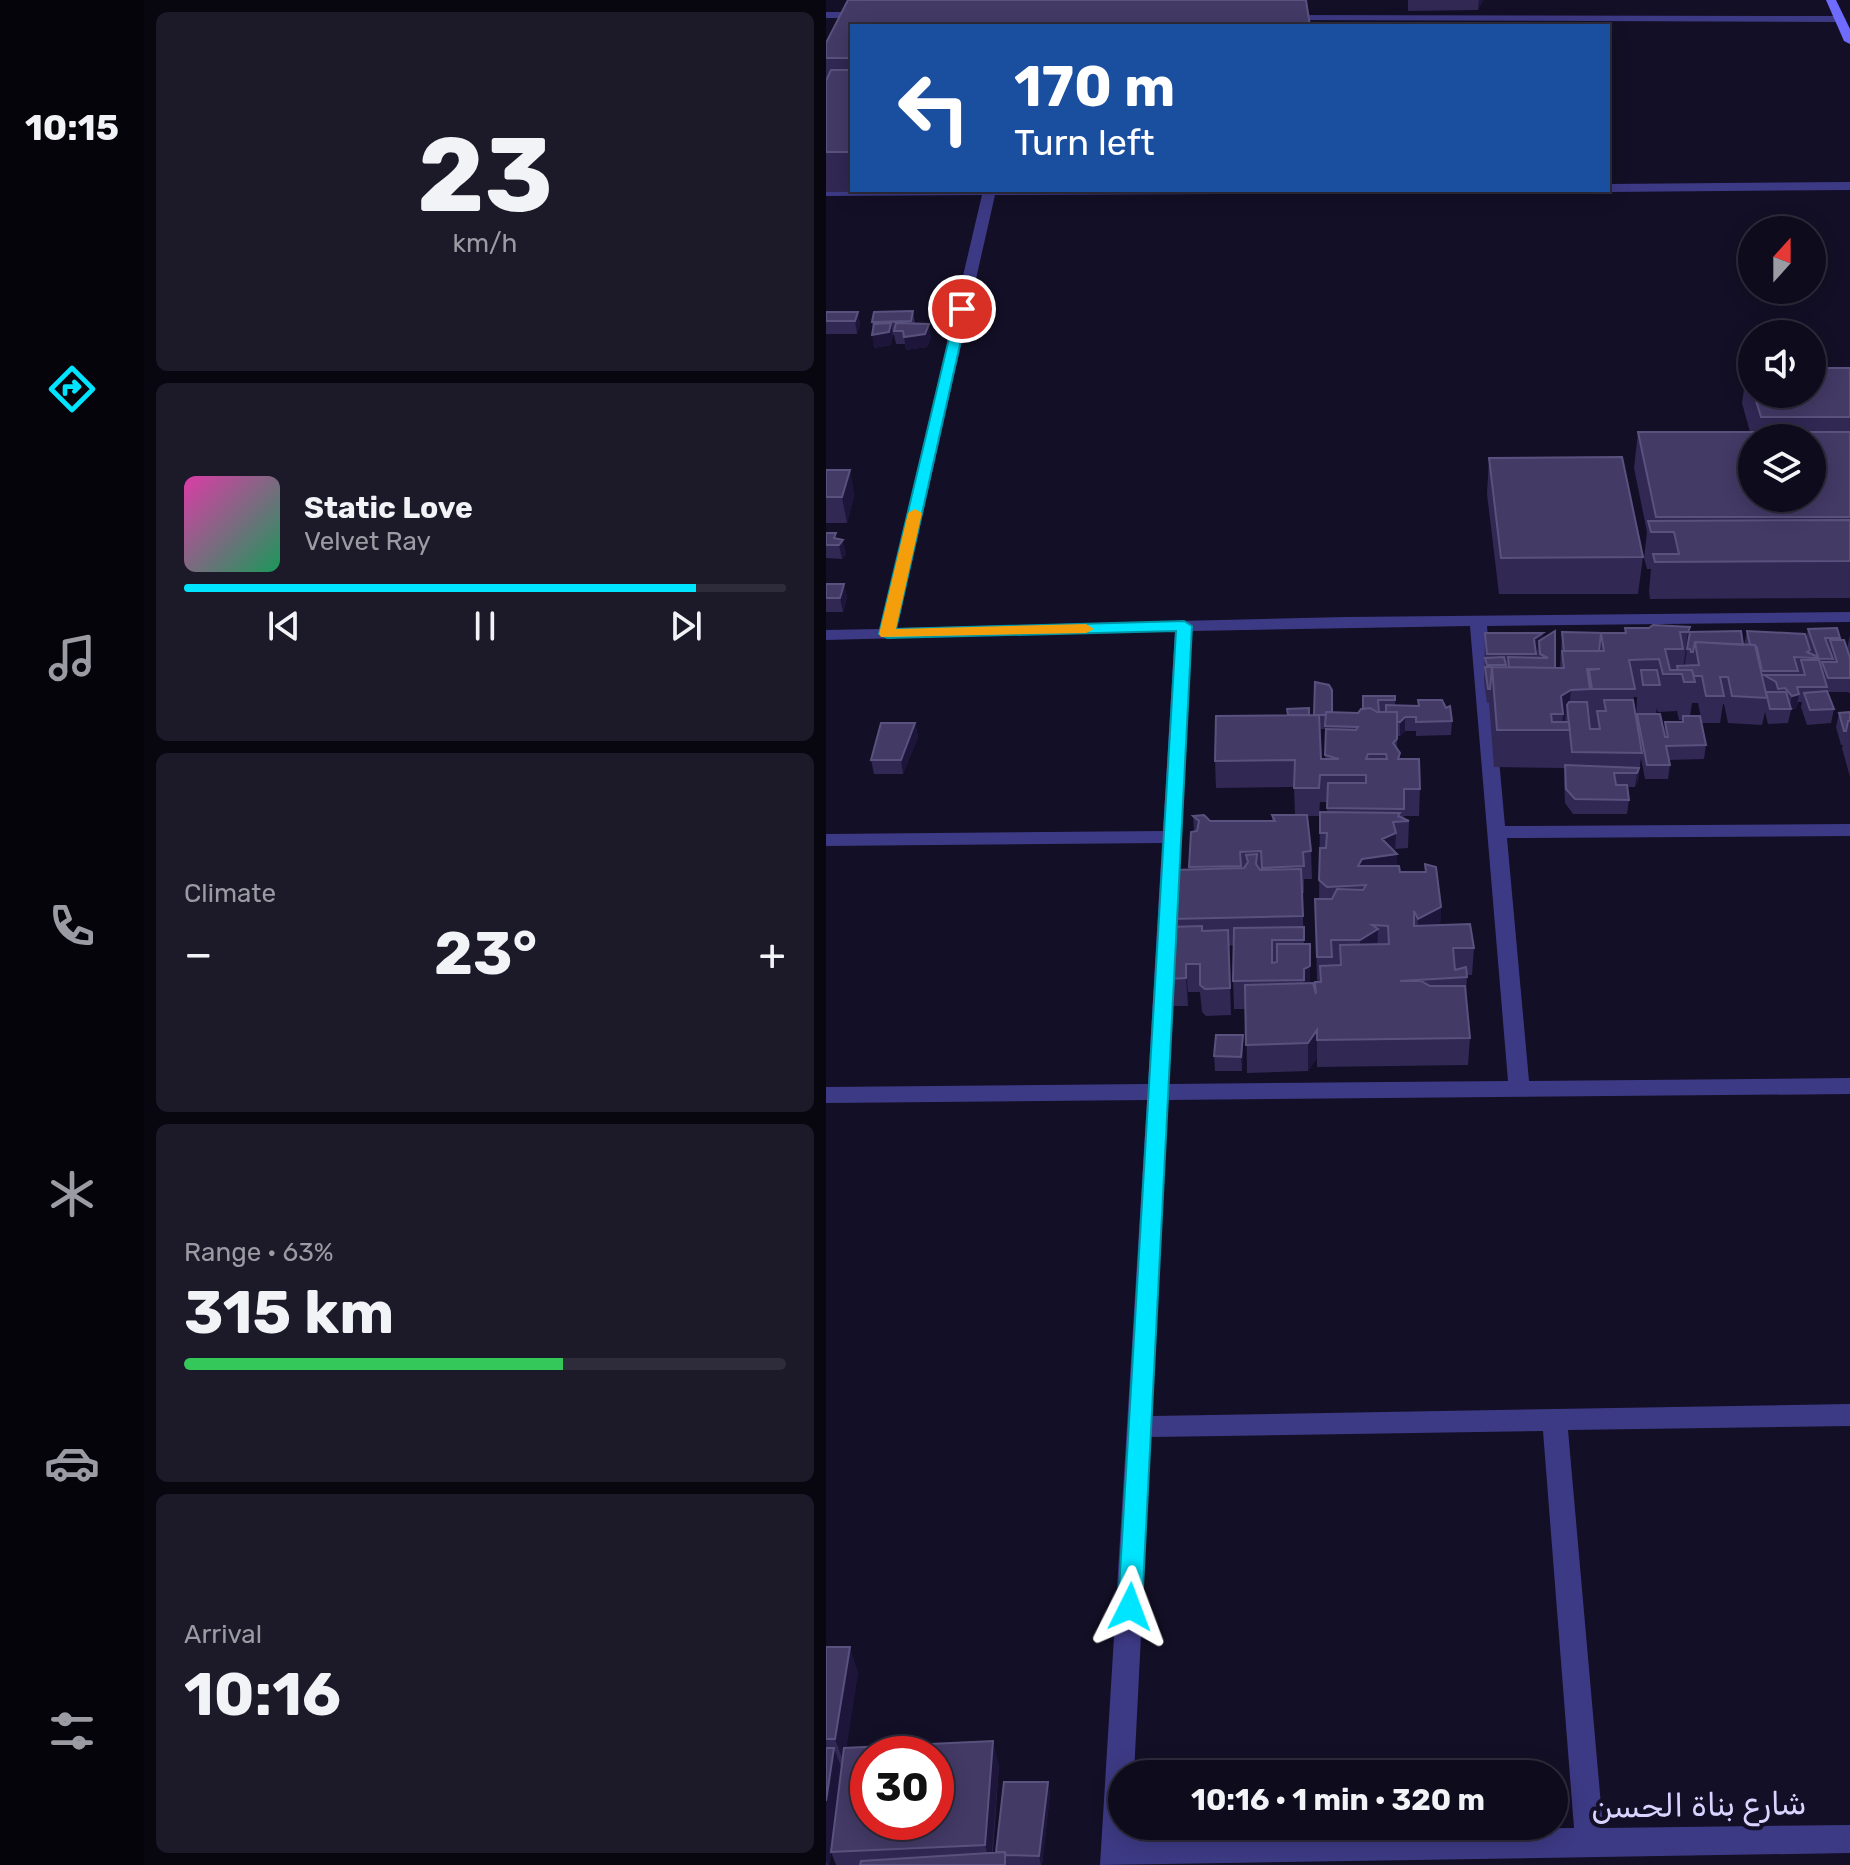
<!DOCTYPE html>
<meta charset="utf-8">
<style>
body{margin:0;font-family:Rubik,Vazirmatn,sans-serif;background:#1c1929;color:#f1f3f6;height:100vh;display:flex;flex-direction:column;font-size:30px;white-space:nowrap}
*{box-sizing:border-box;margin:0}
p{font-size:26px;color:#9b9ba3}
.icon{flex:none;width:44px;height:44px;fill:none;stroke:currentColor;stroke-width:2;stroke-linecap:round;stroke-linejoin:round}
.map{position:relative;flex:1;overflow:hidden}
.details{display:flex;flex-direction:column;gap:12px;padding:12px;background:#08060f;width:682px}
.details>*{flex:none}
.banner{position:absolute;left:24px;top:24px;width:760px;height:168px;border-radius:0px;box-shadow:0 4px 20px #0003,0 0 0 2px #2e2b3b;background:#1a4fa0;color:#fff;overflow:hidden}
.needle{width:52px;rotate:21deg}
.fabs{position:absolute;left:912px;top:216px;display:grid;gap:16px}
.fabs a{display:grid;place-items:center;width:88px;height:88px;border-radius:50%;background:#0e0b1c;box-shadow:0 4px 20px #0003,0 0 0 2px #2e2b3b;font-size:40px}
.speed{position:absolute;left:24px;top:1736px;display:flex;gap:16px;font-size:40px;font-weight:700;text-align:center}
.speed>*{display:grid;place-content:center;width:104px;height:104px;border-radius:50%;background:#0e0b1c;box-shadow:0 4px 20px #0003,0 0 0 2px #2e2b3b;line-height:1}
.speed .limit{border:12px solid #d22;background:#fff;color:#111}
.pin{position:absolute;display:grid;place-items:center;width:68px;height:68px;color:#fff;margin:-34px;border:4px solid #fff;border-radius:50%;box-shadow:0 2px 8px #0007}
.me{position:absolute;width:88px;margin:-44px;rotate:3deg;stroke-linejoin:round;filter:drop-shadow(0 0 6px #0008)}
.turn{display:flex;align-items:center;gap:28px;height:168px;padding:0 32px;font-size:36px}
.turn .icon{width:104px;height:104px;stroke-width:2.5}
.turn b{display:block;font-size:56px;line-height:68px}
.big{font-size:60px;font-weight:700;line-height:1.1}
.details .widget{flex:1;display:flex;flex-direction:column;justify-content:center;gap:12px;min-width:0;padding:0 28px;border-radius:12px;background:#1c1929}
.details .dial{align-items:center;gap:0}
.dial b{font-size:104px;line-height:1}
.song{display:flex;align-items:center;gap:24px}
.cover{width:96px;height:96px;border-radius:12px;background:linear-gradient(135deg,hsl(320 70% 55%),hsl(150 70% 35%))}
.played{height:8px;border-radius:4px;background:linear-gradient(90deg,#00e5ff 85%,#2e2b3b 85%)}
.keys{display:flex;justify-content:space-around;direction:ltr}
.heat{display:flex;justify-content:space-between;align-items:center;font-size:44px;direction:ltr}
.charge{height:12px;border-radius:6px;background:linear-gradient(90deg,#34c759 63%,#2e2b3b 0)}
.trip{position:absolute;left:282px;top:1760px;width:460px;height:80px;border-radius:40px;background:#0e0b1c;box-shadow:0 4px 20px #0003,0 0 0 2px #2e2b3b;font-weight:700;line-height:80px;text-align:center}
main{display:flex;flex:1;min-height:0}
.dock{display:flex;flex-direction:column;width:144px;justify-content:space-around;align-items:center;background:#06040b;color:#9b9ba3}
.dock .icon{width:56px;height:56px}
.dock .current{color:#00e5ff}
.dock b{font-size:36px;color:#f1f3f6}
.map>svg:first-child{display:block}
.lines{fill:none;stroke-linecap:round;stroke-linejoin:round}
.street{fill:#3d3a85;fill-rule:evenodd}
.secondary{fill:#6f6bff;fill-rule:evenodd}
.wall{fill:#312854;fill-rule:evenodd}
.shaded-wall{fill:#1d163a}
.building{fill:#433a66;stroke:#5a527e;stroke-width:2;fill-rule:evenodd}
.route{fill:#00e5ff;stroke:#0095a6;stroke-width:2}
.slow{fill:#f59e0b}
.labels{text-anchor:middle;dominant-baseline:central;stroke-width:8;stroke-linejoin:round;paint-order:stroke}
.near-street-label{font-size:32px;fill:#d9d4ff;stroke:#130f26}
</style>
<main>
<nav class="dock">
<b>10:15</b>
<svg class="icon current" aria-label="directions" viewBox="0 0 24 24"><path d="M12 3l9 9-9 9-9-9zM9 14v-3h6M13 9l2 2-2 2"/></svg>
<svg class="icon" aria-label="music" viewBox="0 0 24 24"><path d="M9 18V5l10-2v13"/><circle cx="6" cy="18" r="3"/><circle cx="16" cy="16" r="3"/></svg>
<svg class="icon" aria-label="phone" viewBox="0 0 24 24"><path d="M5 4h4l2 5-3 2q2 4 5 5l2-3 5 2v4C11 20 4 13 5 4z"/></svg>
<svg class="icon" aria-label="climate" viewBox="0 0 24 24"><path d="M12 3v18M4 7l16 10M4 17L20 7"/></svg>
<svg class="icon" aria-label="car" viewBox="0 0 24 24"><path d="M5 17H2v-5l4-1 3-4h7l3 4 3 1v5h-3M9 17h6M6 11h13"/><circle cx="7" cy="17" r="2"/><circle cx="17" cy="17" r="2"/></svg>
<svg class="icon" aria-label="filters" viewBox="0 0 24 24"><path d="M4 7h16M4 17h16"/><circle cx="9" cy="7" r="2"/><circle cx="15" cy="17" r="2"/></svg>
</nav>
<section class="details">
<div class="widget dial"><b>23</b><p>km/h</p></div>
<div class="widget">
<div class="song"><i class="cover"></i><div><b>Static Love</b><p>Velvet Ray</p></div></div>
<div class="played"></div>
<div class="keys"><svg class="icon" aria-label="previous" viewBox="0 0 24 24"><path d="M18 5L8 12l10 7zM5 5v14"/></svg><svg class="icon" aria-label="pause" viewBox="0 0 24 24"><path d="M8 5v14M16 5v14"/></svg><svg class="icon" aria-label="next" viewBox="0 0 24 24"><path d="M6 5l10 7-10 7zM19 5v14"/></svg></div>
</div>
<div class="widget"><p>Climate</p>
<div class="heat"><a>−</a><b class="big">23°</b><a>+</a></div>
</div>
<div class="widget"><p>Range · 63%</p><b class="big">315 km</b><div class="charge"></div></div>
<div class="widget"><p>Arrival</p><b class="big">10:16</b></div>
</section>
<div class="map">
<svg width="1024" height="1865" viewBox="0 0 1024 1865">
<rect width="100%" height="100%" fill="#130f26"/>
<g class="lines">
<path class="street" d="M0,12H42L48,15L42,18H0Z
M454,15L1014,16L1020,19L1014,22L458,20L454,19Z
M1024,182V190L782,192L777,190H782V184Z
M0,188L400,190L394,194L169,195L71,628L520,617L1024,612V622L661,626L679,826L1024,824V836L681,838L703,1081L1024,1078V1094L342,1100L326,1416L1024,1404V1426L742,1430L777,1828L1024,1825V1853L274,1865L321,1100L0,1103V1087L322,1084L336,843L0,846V834L337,831L349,631L0,640V630L54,629L156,195L0,196ZM644,626L682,1081L343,1084L366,631ZM717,1431L748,1828L305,1833L306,1826H296V1774H308L325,1437Z"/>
<path class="secondary" d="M1000,0H1010L1024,29V44L1018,41Z"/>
</g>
<path class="wall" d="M582,0H657L652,10L582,11Z
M26,26V190H387L0,192V43Z
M87,311L89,324L105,337L101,347L80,350L79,344H70L68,335H67L65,345L48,348L46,322Z
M0,312H32L34,325L31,334H0Z
M921,368H926V394H986L1024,368V598L824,599L823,591L825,569H821L818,558L821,532L808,468L812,432H924L916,403Z
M663,458L817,557L812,594H673L661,494Z
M0,470H24L28,496L21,523H0Z
M0,533L11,539L20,554L16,559L0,558Z
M0,584H18L21,598L17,612H0Z
M799,628L864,632L918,645L921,631L980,639L982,629L1014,638L1013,640L1021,649L1024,635V693L1021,692H1001L1008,709L1005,723L981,725L975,707L976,702H972L970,708L965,710L962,723L942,724L939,712L936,725L902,723L898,704H897L894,723H876L872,703H866L864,716L880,745L878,759L843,760L844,765L842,779H819L815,758L812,780L809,787H802L803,800L801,814H747L739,803L738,780L739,768L668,767L663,703H661L658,681L659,633H717V639L729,668H734L736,632L799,633ZM808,697H811L810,720L807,700ZM831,708L832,712L851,711L853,720H856V722H839L838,731L830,714Z
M537,696H569V705L592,706V700L626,721L625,735L590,736V731H579L574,736H571V748L574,759L594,789L593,816H578V818L583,821L582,848L569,849V852L571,866L574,872H599V864L615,907L614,925L648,948L646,975H641L640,998L644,1038L642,1065L491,1067V1058L482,1071L421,1073L420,1009H408L407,981L408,945L403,946L405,1015L380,1016L376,1012L374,992H362V1006H345L342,979L346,919L363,869L365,832H368L367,816L384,821H446V815H469L468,787L390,788L389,761L483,715L506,712L532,713L537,709ZM494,729H499V759H495ZM494,802H501V812H494L493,899H489L491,982L489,992L484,983L478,944L476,893H478V879H486L485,851L481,816H493Z
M1024,712V777L1016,748L1017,745H1015L1010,727L1013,713Z
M89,723L92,737L77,774H48L45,760Z
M417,1050L416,1071H389L388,1056Z
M0,1647L32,1672L20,1748L173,1765L167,1852H170L222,1782L224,1794L216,1865H10L5,1852L3,1865H0Z"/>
<path class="shaded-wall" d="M653,0H657L652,10Z
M32,312L34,325L31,334L29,321Z
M65,323L67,336L65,345L48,348L46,335Z
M103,324L105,337L101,347L80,350L78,337Z
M24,470L28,496L21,523L16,497Z
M17,540L20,554L16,559L13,545Z
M18,584L21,598L17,612L14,598Z
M864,627L859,664L857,669L862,632Z
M717,633L716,647L713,641L712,650L707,653L708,639Z
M745,690L742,719L741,705L738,730H736L737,714L735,696Z
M973,694L970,708L963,709L966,696Z
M579,717V731L574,736V722Z
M89,723L92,737L77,774L75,760Z
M813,768L811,782L809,787L811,773Z
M570,833L569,854H571L570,881L540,885L532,866L536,859L556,839Z
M615,907L614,935L591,946L592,919Z
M552,929L551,957L533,967L534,940Z
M484,944V993L479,997L478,969Z
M360,964L362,992V1006L360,978Z
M491,1030V1058L482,1071V1043Z
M417,1035V1050L416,1071L415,1057Z
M24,1647L32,1672L18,1763L9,1739Z
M167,1741L173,1765L165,1865L159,1845Z
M8,1748L17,1772L3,1865H2L0,1861V1801Z
M222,1782L224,1794L216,1865H215L213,1856Z"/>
<path class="building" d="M22,0H480L484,26H26V58H0V43Z
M5,70H26V152H0V81Z
M87,311L85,321L46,322L48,312Z
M0,312H32L29,321H0Z
M65,323L63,332L46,335L48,324Z
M70,323L103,324L99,334L78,337L77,331H68Z
M921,368H926V386Z
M986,368H1024V417H935L928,394H986Z
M812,432H1024V517H830ZM926,438H986V498H926Z
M796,457L817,557L675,558L663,458Z
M0,470H24L16,497H0Z
M1024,520V561L829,562L827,554H853L848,532H825L822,521Z
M0,533H10L8,538L17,540L13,545H0Z
M0,584H18L14,598H0Z
M827,625L864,627L862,632H854L857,649H839L844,670H866L869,682H858L856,674H837L833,659L803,660L809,689H766L763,670L774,669H761L764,689L745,690L735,696L737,714H725L726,722H743L744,730H671L666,667L738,668L736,651H778L775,633H800L799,628H823Z
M1011,628L1014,638H999L1007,659L968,657L972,671H936L931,648L929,645H924L921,631L979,634L984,650L981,652L992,657L982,629Z
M729,631V668L683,667L682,657L722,658L714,654L713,641Z
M915,631L917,645L869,642L867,652H865L864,649H861L864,632Z
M736,632L779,633H775L773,651H738Z
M659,633H717L708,639L710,654H661Z
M1004,640H1018L1024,658V678H1002L996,662H1011Z
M869,642L929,645L941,698L906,696L902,677H894L898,696H880L876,676H868L866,670H852L851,666L873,665Z
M678,657L680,665H661L659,658Z
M975,660H993L1001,687H971L973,694L966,696L959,688L952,689L950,682L938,675H979Z
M659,667H666L664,689H662Z
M815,670H831L834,685H817Z
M489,682L503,685L506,690V712H500V715H488Z
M1001,691L1008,709L984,710L978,693Z
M940,692H960L965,709H944Z
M537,696H569V700H552L553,712H551L544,708L537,709Z
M592,700H616L620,708L624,706L626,721L590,722V717H579L574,722H571V712H560V705L593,706Z
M778,700H807L816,753L746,752L741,705L743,702H761L764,729H774L771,711H780Z
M483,708V715H462L461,709Z
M544,708L551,712H571V739L567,743L574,753L572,759H593L594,789H578V809L501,808L502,783H540V775H494L493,788H468L469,760L389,761L390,716L493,715L495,759H513L499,755L500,729L530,730L532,727L499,726L500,712L532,713L535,709ZM542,754H560L561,759H540Z
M1024,712V721H1022L1020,731H1018L1013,713Z
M811,714H834L839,737H842L839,722H857V716H874L880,745L840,746L844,765H821Z
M55,723H89L75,760H45Z
M739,765L813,768L811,773H788L790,785H801L803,800L749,799L740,789Z
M494,812L574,813L572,816L583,821L567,822L570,833L556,839L571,854L536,859L532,866H573L574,872H600L599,864L610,867L615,907L592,919L588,911V926L644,924L648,948H627L629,970L640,967L641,977L574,981H595L604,986H639L644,1038L491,1040V1030L482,1043L420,1045L419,985L487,983L490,994L489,982H495L494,966L515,965L514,945L563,944L562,926L546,925L552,929L534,940H505L506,957H491L489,899H506L511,889L537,890L540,885L501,887L493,880L494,848H500L501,833H494Z
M378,815L384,821H449L446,815H481L485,851L477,852L478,866L436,868L435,851L414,852L415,866L363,867L365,832L371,831L373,821L367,816Z
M431,854L430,864L434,870L475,869L477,916L346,919L348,870L418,868L422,862L420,855Z
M376,926V931L402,930L404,988L379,989L374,985V964H360V978L342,979V927Z
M478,927V940H446V963L451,962V944H484V966L478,969V980L407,981L408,928Z
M390,1035H417L415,1057L388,1056Z
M0,1647H24L9,1739H0Z
M167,1741L159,1845L5,1852L18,1748ZM42,1754H110V1822H42Z
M0,1748H8L0,1801Z
M178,1782H222L213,1856L180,1855L179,1852H170Z
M179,1852V1865H34L35,1861Z"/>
<path class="route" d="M136,305L142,309L70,629L358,621L366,626L316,1607L312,1615L304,1618L295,1615L292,1607L350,631L61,638L53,634L130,309Z"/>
<path class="slow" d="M89,509L96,513L70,629L260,624L268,629L260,633L55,637L53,634L82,513Z"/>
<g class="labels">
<g class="near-street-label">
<text transform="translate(873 1805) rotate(-1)">شارع بناة الحسن</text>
</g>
</g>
</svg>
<div class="fabs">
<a><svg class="needle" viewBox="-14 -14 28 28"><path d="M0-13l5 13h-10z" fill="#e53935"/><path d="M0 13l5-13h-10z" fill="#9b9ba3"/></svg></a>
<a><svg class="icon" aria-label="sound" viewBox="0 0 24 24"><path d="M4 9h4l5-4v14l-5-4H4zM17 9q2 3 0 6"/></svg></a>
<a><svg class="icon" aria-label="layers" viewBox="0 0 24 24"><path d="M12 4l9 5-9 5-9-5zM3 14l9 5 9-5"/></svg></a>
</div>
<div class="speed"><div class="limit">30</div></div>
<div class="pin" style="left:136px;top:309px;background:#d93025"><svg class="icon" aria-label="arrive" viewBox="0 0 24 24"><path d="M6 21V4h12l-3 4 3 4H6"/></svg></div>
<svg class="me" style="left:304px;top:1607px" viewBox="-20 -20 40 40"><path d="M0-17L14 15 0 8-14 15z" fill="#00e5ff" stroke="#fff" stroke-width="4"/></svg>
<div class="trip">10:16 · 1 min · 320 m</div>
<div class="banner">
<div class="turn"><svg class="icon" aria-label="left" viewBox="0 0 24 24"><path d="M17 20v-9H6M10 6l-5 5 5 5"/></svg><div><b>170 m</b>Turn left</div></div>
</div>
</div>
</main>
